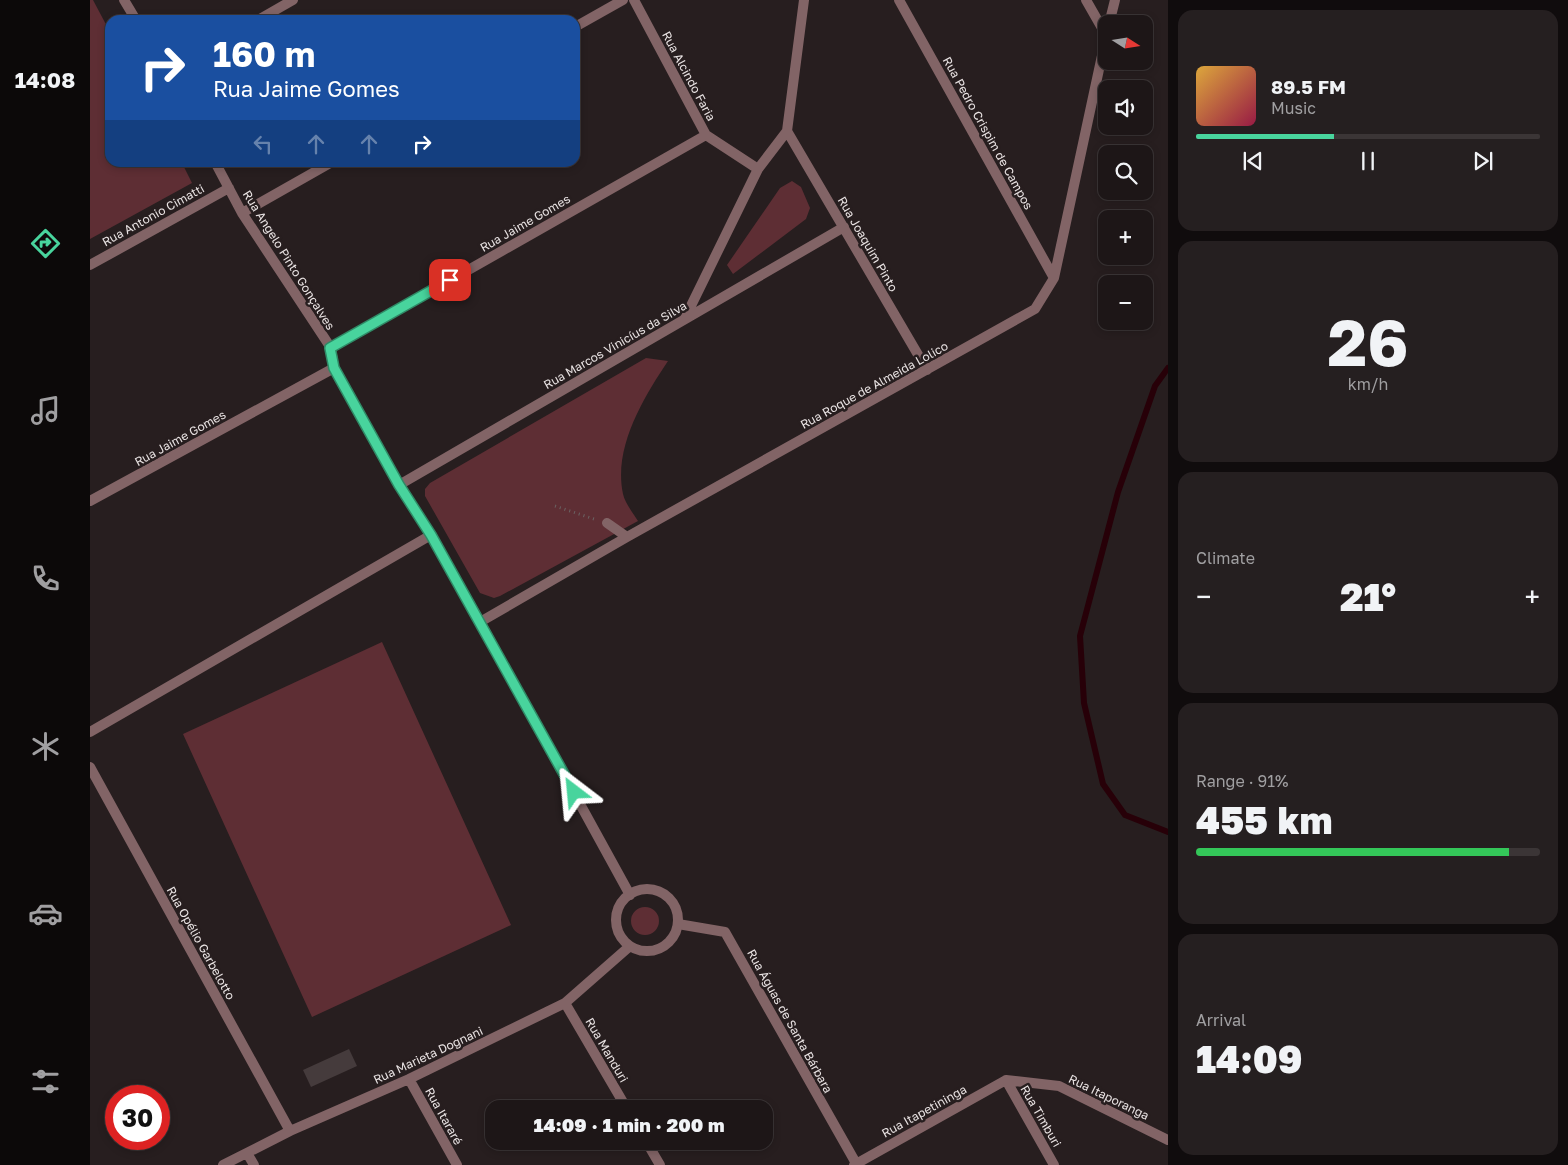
<!DOCTYPE html>
<meta charset="utf-8">
<style>
body{margin:0;font-family:"Golos Text",sans-serif;background:#251f20;color:#f1f3f6;height:100vh;display:flex;flex-direction:column;font-size:19px;white-space:nowrap}
*{box-sizing:border-box;margin:0}
p{font-size:16px;color:#a09fa1}
.icon{flex:none;width:28px;height:28px;fill:none;stroke:currentColor;stroke-width:2;stroke-linecap:round;stroke-linejoin:round}
.map{position:relative;flex:1;overflow:hidden}
.sheet{display:flex;flex-direction:column;gap:10px;padding:10px;background:#100c0d;width:400px}
.sheet>*{flex:none}
.hud{position:absolute;left:15px;top:15px;width:475px;height:152px;border-radius:15px;box-shadow:0 2px 8px #0003,0 0 0 1px #3b3536;background:#1a4fa0;color:#fff;overflow:hidden}
.needle{width:32px;rotate:102deg}
.controls{position:absolute;left:1008px;top:15px;display:grid;gap:10px}
.controls a{display:grid;place-items:center;width:55px;height:55px;border-radius:10px;background:#1d1617;box-shadow:0 2px 8px #0003,0 0 0 1px #3b3536;font-size:25px}
.speed{position:absolute;left:15px;top:1085px;display:flex;gap:10px;font-size:25px;font-weight:700;text-align:center}
.speed>*{display:grid;place-content:center;width:65px;height:65px;border-radius:50%;background:#1d1617;box-shadow:0 2px 8px #0003,0 0 0 1px #3b3536;line-height:1}
.speed .limit{border:8px solid #d22;background:#fff;color:#111}
.pin{position:absolute;display:grid;place-items:center;width:42px;height:42px;color:#fff;margin:-21px;border-radius:10px;box-shadow:0 2px 8px #0006}
.me{position:absolute;width:55px;margin:-28px;rotate:331deg;stroke-linejoin:round;filter:drop-shadow(0 0 4px #0008)}
.turn{display:flex;align-items:center;gap:18px;height:105px;padding:0 25px;font-size:22px}
.turn .icon{width:65px;height:65px;stroke-width:2.5}
.turn b{display:block;font-size:35px;line-height:42px}
.lanes{display:flex;align-items:center;height:48px;padding:0 25px;background:#0003;justify-content:center;gap:25px;direction:ltr}
.lanes .off{opacity:.35}
.big{font-size:38px;font-weight:800;line-height:1.1}
.sheet .widget{flex:1;display:flex;flex-direction:column;justify-content:center;gap:8px;min-width:0;padding:0 18px;border-radius:15px;background:#251f20}
.sheet .dial{align-items:center;gap:0}
.dial b{font-size:65px;line-height:1}
.song{display:flex;align-items:center;gap:15px}
.cover{width:60px;height:60px;border-radius:8px;background:linear-gradient(135deg,hsl(40 70% 55%),hsl(340 70% 35%))}
.played{height:5px;border-radius:2px;background:linear-gradient(90deg,#48d49d 40%,#3b3536 40%)}
.keys{display:flex;justify-content:space-around;direction:ltr}
.heat{display:flex;justify-content:space-between;align-items:center;font-size:28px;direction:ltr}
.charge{height:8px;border-radius:4px;background:linear-gradient(90deg,#34c759 91%,#3b3536 0)}
.trip{position:absolute;left:395px;top:1100px;width:288px;height:50px;border-radius:15px;background:#1d1617;box-shadow:0 2px 8px #0003,0 0 0 1px #3b3536;font-weight:800;line-height:50px;text-align:center}
main{display:flex;flex:1;min-height:0}
.tab-bar{display:flex;flex-direction:column;width:90px;justify-content:space-around;align-items:center;background:#0c0909;color:#a09fa1}
.tab-bar .icon{width:35px;height:35px}
.tab-bar .active{color:#48d49d}
.tab-bar b{font-size:22px;color:#f1f3f6}
.map>svg:first-child{display:block}
.green{fill:#5e2e34}
.lines{fill:none;stroke-linecap:round;stroke-linejoin:round}
.stream{stroke:#270008;stroke-width:6}
.building{fill:#453b3c}
.path{stroke:#6a6263;stroke-width:3;stroke-dasharray:1 4;stroke-linecap:butt}
.street{stroke:#826466;stroke-width:10}
.route-casing{stroke:#2f8a66;stroke-width:12}
.route{stroke:#48d49d;stroke-width:9}
.labels{text-anchor:middle;dominant-baseline:central;stroke-width:5;stroke-linejoin:round;paint-order:stroke}
.street-label{font-size:12px;fill:#eae4e4;stroke:#271e1f}
</style>
<main>
<nav class="tab-bar">
<b>14:08</b>
<svg class="icon active" aria-label="directions" viewBox="0 0 24 24"><path d="M12 3l9 9-9 9-9-9zM9 14v-3h6M13 9l2 2-2 2"/></svg>
<svg class="icon" aria-label="music" viewBox="0 0 24 24"><path d="M9 18V5l10-2v13"/><circle cx="6" cy="18" r="3"/><circle cx="16" cy="16" r="3"/></svg>
<svg class="icon" aria-label="phone" viewBox="0 0 24 24"><path d="M5 4h4l2 5-3 2q2 4 5 5l2-3 5 2v4C11 20 4 13 5 4z"/></svg>
<svg class="icon" aria-label="climate" viewBox="0 0 24 24"><path d="M12 3v18M4 7l16 10M4 17L20 7"/></svg>
<svg class="icon" aria-label="car" viewBox="0 0 24 24"><path d="M5 17H2v-5l4-1 3-4h7l3 4 3 1v5h-3M9 17h6M6 11h13"/><circle cx="7" cy="17" r="2"/><circle cx="17" cy="17" r="2"/></svg>
<svg class="icon" aria-label="filters" viewBox="0 0 24 24"><path d="M4 7h16M4 17h16"/><circle cx="9" cy="7" r="2"/><circle cx="15" cy="17" r="2"/></svg>
</nav>
<div class="map">
<svg width="1078" height="1165" viewBox="0 0 1078 1165">
<rect width="100%" height="100%" fill="#271e1f"/>
<path class="green" d="M0,0H3L20,32V162L92,163L102,183L0,239Z
M702,181L711,187L720,208L716,219L643,274L637,265L690,188Z
M556,358L578,361C554,397 523,447 533,494C535,503 543,513 548,521L410,596L404,598L390,593L335,496V489L340,483Z
M292,642L421,925L222,1017L93,734Z
M541 921a14 14 0 1 1 28 0a14 14 0 1 1-28 0Z"/>
<g class="lines">
<path class="stream" d="M1078,368L1065,386L1028,492L990,636L994,703L1013,784L1035,815L1078,832"/>
</g>
<path class="building" d="M259,1049L267,1066L221,1087L213,1070Z"/>
<g class="lines">
<path class="path" d="M465,506L504,519"/>
<path class="street" d="M34,0L46,20
M544,0L616,135L668,169
M809,0L964,278
M996,0L1016,35
M168,20L203,0
M1019,24L1025,0
M485,27L533,0
M697,131L837,370
M125,162L152,213L241,348L244,368L309,485L341,535L390,622L540,895
M152,213L242,162
M0,265L139,188
M595,318L668,169L697,131L714,0
M241,348L616,135
M309,485L754,227
M0,501L244,368
M517,523L537,537
M390,622L537,537L945,309L964,278L1016,37
M0,732L341,535
M0,767L200,1131
M526 920a31 31 0 1 1 62 0a31 31 0 1 1-62 0Z
M588,924L635,932L767,1165
M475,1003L537,1109
M319,1079L367,1165
M916,1080L969,1086L1078,1140
M916,1080L964,1165
M556,1141L570,1165
M157,1153L164,1165
M133,1165L200,1131L319,1079L475,1003L540,946
M764,1165L916,1080"/>
</g>
<g class="lines">
<g class="route-casing">
<path id="route" d="M360,280L240,348L244,368L309,485L341,535L484,792"/>
</g>
<use href="#route" class="route"/>
</g>
<g class="labels">
<g class="street-label">
<text transform="translate(599 76) rotate(62)">Rua Alcindo Faria</text>
<text transform="translate(898 133) rotate(61)">Rua Pedro Crispim de Campos</text>
<text transform="translate(63 215) rotate(-29)">Rua Antonio Cimatti</text>
<text transform="translate(435 223) rotate(-30)">Rua Jaime Gomes</text>
<text transform="translate(778 244) rotate(60)">Rua Joaquim Pinto</text>
<text transform="translate(199 260) rotate(58)">Rua Angelo Pinto Gonçalves</text>
<text transform="translate(525 345) rotate(-30)">Rua Marcos Vinicíus da Silva</text>
<text transform="translate(784 385) rotate(-29)">Rua Roque de Almeida Lolico</text>
<text transform="translate(90 438) rotate(-29)">Rua Jaime Gomes</text>
<text transform="translate(111 943) rotate(61)">Rua Opélio Garbelotto</text>
<text transform="translate(700 1021) rotate(61)">Rua Águas de Santa Bárbara</text>
<text transform="translate(517 1050) rotate(60)">Rua Manduri</text>
<text transform="translate(338 1055) rotate(-25)">Rua Marieta Dognani</text>
<text transform="translate(1019 1097) rotate(26)">Rua Itaporanga</text>
<text transform="translate(834 1111) rotate(-29)">Rua Itapetininga</text>
<text transform="translate(354 1116) rotate(61)">Rua Itararé</text>
<text transform="translate(951 1116) rotate(60)">Rua Timburi</text>
</g>
</g>
</svg>
<div class="controls">
<a><svg class="needle" viewBox="-14 -14 28 28"><path d="M0-13l5 13h-10z" fill="#e53935"/><path d="M0 13l5-13h-10z" fill="#a09fa1"/></svg></a>
<a><svg class="icon" aria-label="sound" viewBox="0 0 24 24"><path d="M4 9h4l5-4v14l-5-4H4zM17 9q2 3 0 6"/></svg></a>
<a><svg class="icon" aria-label="search" viewBox="0 0 24 24"><circle cx="10" cy="10" r="6"/><path d="M15 15l6 6"/></svg></a>
<a>+</a>
<a>−</a>
</div>
<div class="speed"><div class="limit">30</div></div>
<div class="pin" style="left:360px;top:280px;background:#d93025"><svg class="icon" aria-label="arrive" viewBox="0 0 24 24"><path d="M6 21V4h12l-3 4 3 4H6"/></svg></div>
<svg class="me" style="left:484px;top:792px" viewBox="-20 -20 40 40"><path d="M0-17L14 15 0 8-14 15z" fill="#48d49d" stroke="#fff" stroke-width="4"/></svg>
<div class="trip">14:09 · 1 min · 200 m</div>
<div class="hud">
<div class="turn"><svg class="icon" aria-label="right" viewBox="0 0 24 24"><path d="M7 20v-9h11M14 6l5 5-5 5"/></svg><div><b>160 m</b>Rua Jaime Gomes</div></div>
<div class="lanes"><svg class="icon off" aria-label="left" viewBox="0 0 24 24"><path d="M17 20v-9H6M10 6l-5 5 5 5"/></svg><svg class="icon off" aria-label="ahead" viewBox="0 0 24 24"><path d="M12 20V5M6 11l6-6 6 6"/></svg><svg class="icon off" aria-label="ahead" viewBox="0 0 24 24"><path d="M12 20V5M6 11l6-6 6 6"/></svg><svg class="icon" aria-label="right" viewBox="0 0 24 24"><path d="M7 20v-9h11M14 6l5 5-5 5"/></svg></div>
</div>
</div>
<section class="sheet">
<div class="widget">
<div class="song"><i class="cover"></i><div><b>89.5 FM</b><p>Music</p></div></div>
<div class="played"></div>
<div class="keys"><svg class="icon" aria-label="previous" viewBox="0 0 24 24"><path d="M18 5L8 12l10 7zM5 5v14"/></svg><svg class="icon" aria-label="pause" viewBox="0 0 24 24"><path d="M8 5v14M16 5v14"/></svg><svg class="icon" aria-label="next" viewBox="0 0 24 24"><path d="M6 5l10 7-10 7zM19 5v14"/></svg></div>
</div>
<div class="widget dial"><b>26</b><p>km/h</p></div>
<div class="widget"><p>Climate</p>
<div class="heat"><a>−</a><b class="big">21°</b><a>+</a></div>
</div>
<div class="widget"><p>Range · 91%</p><b class="big">455 km</b><div class="charge"></div></div>
<div class="widget"><p>Arrival</p><b class="big">14:09</b></div>
</section>
</main>
